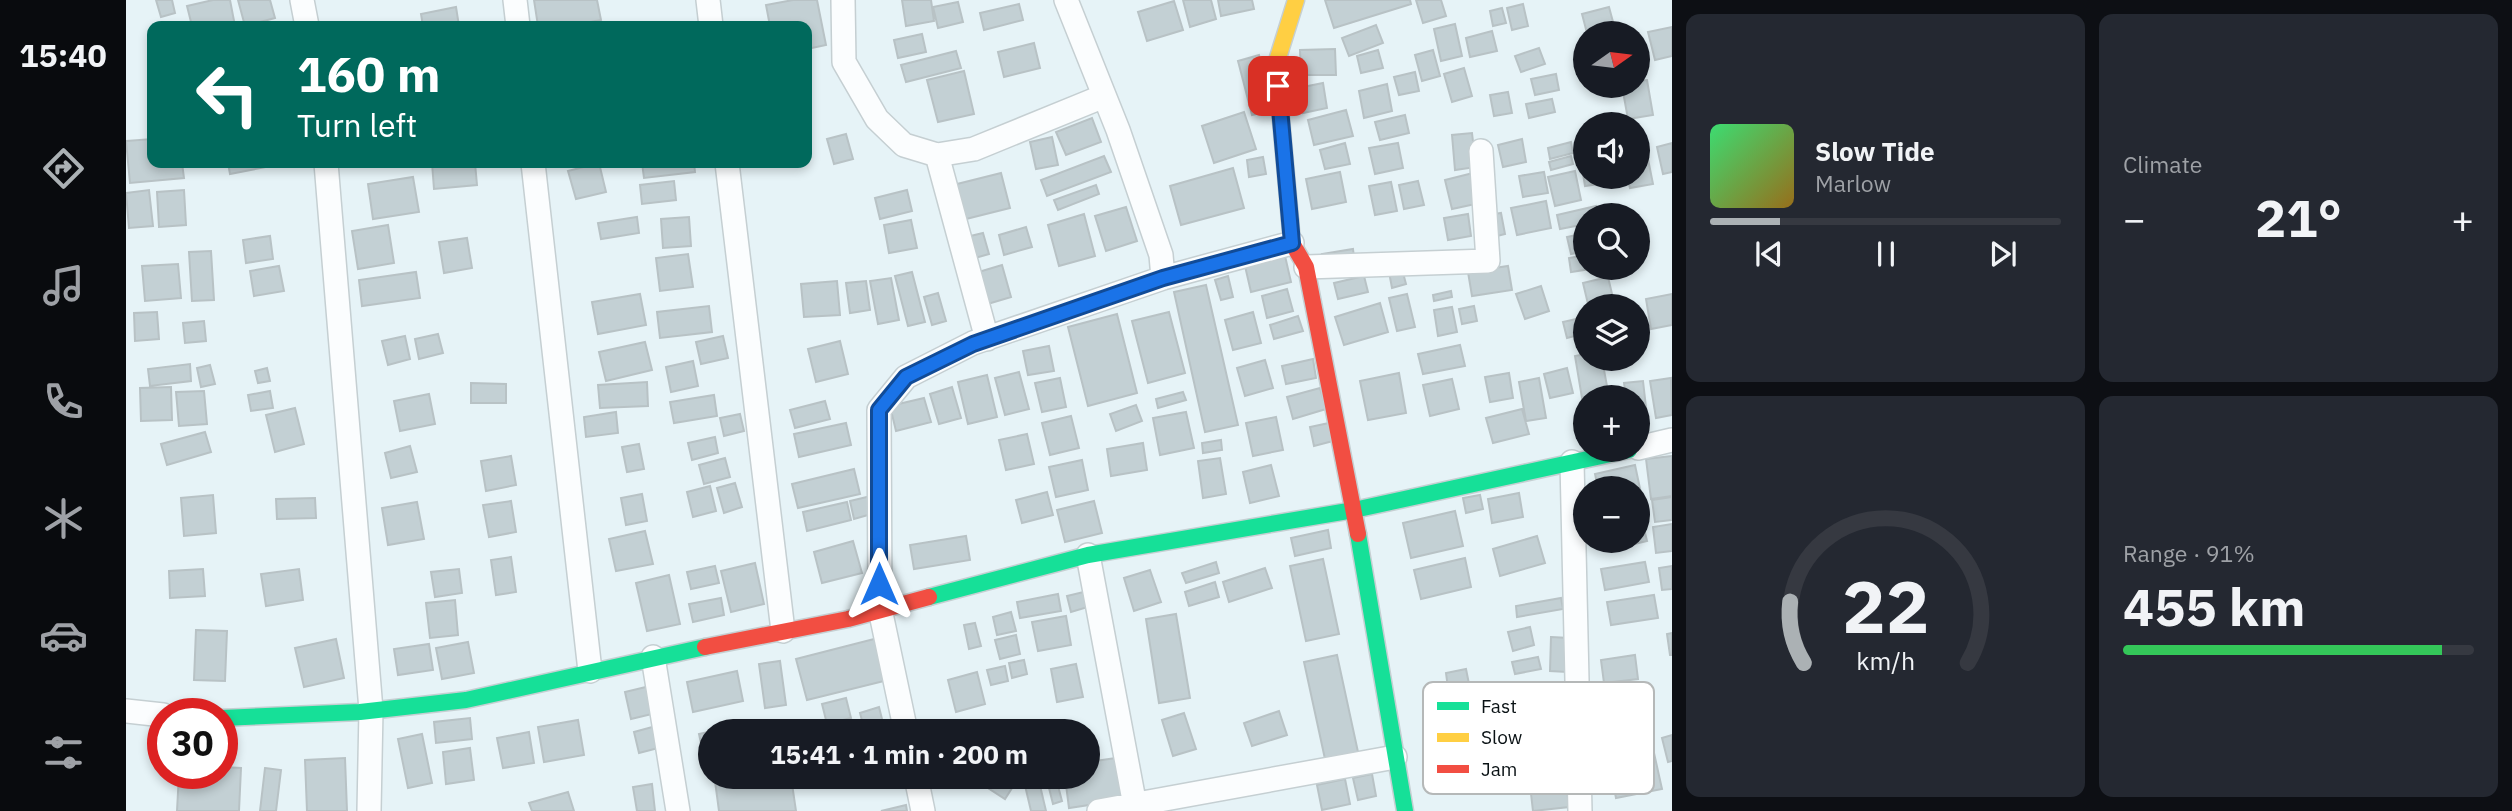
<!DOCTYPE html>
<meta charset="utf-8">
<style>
body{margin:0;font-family:"IBM Plex Sans",sans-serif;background:#242831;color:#f1f3f6;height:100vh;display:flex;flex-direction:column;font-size:26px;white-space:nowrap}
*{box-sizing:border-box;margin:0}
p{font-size:23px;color:#9ea1a6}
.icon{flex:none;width:38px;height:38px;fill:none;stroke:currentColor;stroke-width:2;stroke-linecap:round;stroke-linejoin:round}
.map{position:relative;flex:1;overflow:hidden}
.panel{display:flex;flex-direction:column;gap:14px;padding:14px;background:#0d0f14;width:840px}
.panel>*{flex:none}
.guide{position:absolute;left:21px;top:21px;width:665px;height:147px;border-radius:14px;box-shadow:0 4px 10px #0003;background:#00695c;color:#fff;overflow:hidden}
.needle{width:46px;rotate:76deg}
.buttons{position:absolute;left:1447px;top:21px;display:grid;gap:14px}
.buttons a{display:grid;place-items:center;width:77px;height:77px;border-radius:50%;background:#171b24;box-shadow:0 4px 10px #0003;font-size:35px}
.speed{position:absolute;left:21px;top:698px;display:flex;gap:14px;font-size:35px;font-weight:700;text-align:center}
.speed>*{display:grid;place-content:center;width:91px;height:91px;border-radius:50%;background:#171b24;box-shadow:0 4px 10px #0003;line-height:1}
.speed .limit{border:10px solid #d22;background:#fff;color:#111}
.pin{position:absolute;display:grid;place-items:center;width:60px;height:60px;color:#fff;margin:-30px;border-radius:14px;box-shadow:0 4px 10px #0006}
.me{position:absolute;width:77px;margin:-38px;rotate:0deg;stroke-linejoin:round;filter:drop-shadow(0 0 5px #0008)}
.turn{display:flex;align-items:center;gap:24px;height:147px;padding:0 35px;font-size:32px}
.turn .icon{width:91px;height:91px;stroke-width:2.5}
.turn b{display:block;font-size:49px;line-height:60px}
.big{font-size:52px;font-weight:700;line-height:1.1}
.panel .tile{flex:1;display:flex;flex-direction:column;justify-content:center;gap:10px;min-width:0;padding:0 24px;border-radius:14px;background:#242831}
.panel .dial{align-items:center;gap:0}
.dial svg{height:182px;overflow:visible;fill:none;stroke:#363941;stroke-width:7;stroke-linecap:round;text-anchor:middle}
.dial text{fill:#f1f3f6;stroke:none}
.song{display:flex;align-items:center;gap:21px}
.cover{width:84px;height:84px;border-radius:10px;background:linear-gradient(135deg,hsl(140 70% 55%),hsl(40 70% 35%))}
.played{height:7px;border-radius:4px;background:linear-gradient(90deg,#abb1b4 20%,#363941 20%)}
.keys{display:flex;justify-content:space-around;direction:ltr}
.heat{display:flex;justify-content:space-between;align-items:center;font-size:38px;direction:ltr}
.charge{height:10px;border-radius:5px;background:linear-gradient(90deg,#34c759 91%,#363941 0)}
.panel .tiles{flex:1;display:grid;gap:14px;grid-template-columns:repeat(2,1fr)}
.trip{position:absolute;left:572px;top:719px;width:402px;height:70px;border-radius:35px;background:#171b24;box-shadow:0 4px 10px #0003;font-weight:700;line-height:70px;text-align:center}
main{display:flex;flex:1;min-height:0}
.dock{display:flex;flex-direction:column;width:126px;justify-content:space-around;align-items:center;background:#090b0e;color:#9ea1a6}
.dock .icon{width:49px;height:49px}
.dock .selected{color:#abb1b4}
.dock b{font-size:32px;color:#f1f3f6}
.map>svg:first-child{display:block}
.building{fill:#c3d0d4;stroke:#b8c2c5;stroke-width:2}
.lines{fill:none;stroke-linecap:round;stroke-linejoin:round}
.street-casing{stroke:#c5cfd2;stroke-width:26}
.fast-casing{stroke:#c5cfd2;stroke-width:19}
.slow-casing{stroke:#c5cfd2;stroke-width:19}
.jam-casing{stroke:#c5cfd2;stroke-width:19}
.street{stroke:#fbfdfe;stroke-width:23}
.fast{stroke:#16e098;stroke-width:16}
.slow{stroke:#ffcf43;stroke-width:16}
.jam{stroke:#f24e42;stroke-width:16}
.route-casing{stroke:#114b97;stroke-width:18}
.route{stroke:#1a73e8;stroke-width:12}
.key{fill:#fff;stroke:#b5b8b8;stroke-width:2}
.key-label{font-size:19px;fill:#091114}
</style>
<main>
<nav class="dock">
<b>15:40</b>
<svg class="icon selected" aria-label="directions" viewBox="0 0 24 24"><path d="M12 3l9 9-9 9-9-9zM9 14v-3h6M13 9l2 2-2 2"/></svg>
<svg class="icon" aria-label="music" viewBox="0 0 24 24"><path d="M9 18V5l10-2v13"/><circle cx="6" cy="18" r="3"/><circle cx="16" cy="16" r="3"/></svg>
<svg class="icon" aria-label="phone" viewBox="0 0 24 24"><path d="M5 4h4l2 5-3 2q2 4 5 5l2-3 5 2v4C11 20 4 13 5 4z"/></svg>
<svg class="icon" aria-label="climate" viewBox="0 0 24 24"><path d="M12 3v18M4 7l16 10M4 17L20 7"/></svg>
<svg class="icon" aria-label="car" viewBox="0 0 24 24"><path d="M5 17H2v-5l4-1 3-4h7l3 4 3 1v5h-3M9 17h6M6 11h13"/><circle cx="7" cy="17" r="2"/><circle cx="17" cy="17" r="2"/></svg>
<svg class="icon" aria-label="filters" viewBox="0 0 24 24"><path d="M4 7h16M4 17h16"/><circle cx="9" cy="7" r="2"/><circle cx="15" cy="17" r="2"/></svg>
</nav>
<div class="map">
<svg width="1546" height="811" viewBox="0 0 1546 811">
<rect width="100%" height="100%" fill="#e6f3f7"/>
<path class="building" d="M30,0H46L49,13L35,17Z
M87,0H104L109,26H66L61,6Z
M112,0H144L149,18L119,26Z
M408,0H471L475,20L442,26H412Z
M667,0H691L700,45L681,49V26H644L640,5Z
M776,0H805L808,21L780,26Z
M1057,0H1085L1090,19L1064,27Z
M1092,0H1126L1128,9L1095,16Z
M1199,0H1284L1285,4L1208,28Z
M1290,0H1315L1320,16L1297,23Z
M1048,1L1057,30L1021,41L1012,12Z
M832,2L837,22L812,28L807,7Z
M893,4L897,20L858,30L854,13Z
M1397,4L1402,26L1386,30L1381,8Z
M330,7L333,26H297L295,14Z
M1483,7L1490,33H1461L1456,14Z
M1376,8L1380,23L1367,26L1364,11Z
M1329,24L1336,56L1315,61L1308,29Z
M1250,25L1257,43L1223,56L1216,38Z
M1546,27V56L1529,60L1522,32Z
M1366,31L1371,51L1344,57L1340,38Z
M796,34L800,52L772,58L768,40Z
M908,43L914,68L878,77L872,52Z
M1413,48L1419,64L1395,72L1389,56Z
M1209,49L1210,75H1175L1174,50Z
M1252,50L1257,68L1235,73L1231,56Z
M1307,50L1314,76L1296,81L1289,55Z
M830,51L835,68L780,82L775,65Z
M1133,55L1147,110L1126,115L1112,61Z
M1338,68L1346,96L1326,102L1318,74Z
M838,71L848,114L812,122L801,80Z
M1289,72L1293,91L1273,95L1268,77Z
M1430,74L1433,90L1409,95L1405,79Z
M1521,80L1527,115L1502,119L1496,86H1512V81Z
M1197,83L1201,108L1177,113L1172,88Z
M1261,84L1266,111L1238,118L1233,91Z
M1382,92L1386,113L1368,116L1364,95Z
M1426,99L1429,112L1403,118L1400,104Z
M1220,110L1227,136L1188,145L1182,120Z
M1118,112L1130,149L1088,163L1076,126Z
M1279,115L1283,133L1254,140L1249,122Z
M966,118L975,142L940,155L930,132Z
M1346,133L1350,167L1329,170L1326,135Z
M720,134L727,159L708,164L701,139Z
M926,137L932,165L910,169L904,142Z
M26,139V163H56L58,178L4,183L0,141Z
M1396,139L1400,162L1377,167L1372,145Z
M1445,142L1447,153L1424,159L1422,148Z
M1219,143L1224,164L1199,169L1194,150Z
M1272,143L1277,168L1249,174L1243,148Z
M1546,143V172L1537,174L1531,147Z
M1460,154V177H1492L1493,181L1459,186L1454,155Z
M1521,154L1527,184L1504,188L1501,177H1512V156Z
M978,156L985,172L921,196L915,180Z
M1445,156L1447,164L1425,170L1423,162Z
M1137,157L1140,174L1123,177L1121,160Z
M102,163H144L145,166L104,174Z
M306,163H349L351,185L308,189Z
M473,163L480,192L450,199L442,171Z
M516,163H568L569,172L518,178Z
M1107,168L1118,208L1055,225L1044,186Z
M1449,171L1455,200L1429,206L1422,177Z
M1214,172L1220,202L1186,209L1180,179Z
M1418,172L1422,193L1397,197L1393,176Z
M875,173L884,208L836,220L827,185Z
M1347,173L1354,203L1326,209L1319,180Z
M287,177L293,212L247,219L242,184Z
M548,181L550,200L516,204L514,185Z
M1292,181L1298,205L1278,209L1273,185Z
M1265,182L1271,211L1249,215L1243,186Z
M970,185L973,194L932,210L928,200Z
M23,190L27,226L3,228L0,193Z
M58,190L60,225L33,227L31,192Z
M781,190L786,211L754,219L749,198Z
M1420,201L1425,228L1391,235L1385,208Z
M1470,206L1472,215H1460V224L1434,229L1431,215Z
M1000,207L1011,241L980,251L969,216Z
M1375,213L1379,234L1367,237L1362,215Z
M958,214L969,256L933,266L922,225Z
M1342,214L1345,236L1322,240L1318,218Z
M511,217L513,233L475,239L472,223Z
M563,217L565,246L537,248L535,219Z
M785,220L791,248L763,253L758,225Z
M262,225L268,263L232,269L226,231Z
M900,227L906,247L878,255L873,235Z
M857,233L863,254L842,260L836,238Z
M1460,233V251L1445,254L1441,237Z
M144,236L147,259L120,263L117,240Z
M341,238L346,268L318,273L313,242Z
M1227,249L1228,257L1198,262L1196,254Z
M85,251L88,300L66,301L63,252Z
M562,254L567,287L534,291L530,258Z
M1460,255V268H1471L1445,272L1443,258Z
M1159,256L1165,282L1125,292L1119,266Z
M52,264L55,298L19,301L16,266Z
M876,265L885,297L855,306L846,274Z
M153,266L158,291L128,296L124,271Z
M1382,266L1386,290L1346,296L1342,272Z
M1276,269L1280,284L1266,288L1263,272Z
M290,272L294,298L236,306L233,280Z
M786,272L799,322L782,326L769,276Z
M1102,276L1107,297L1095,300L1089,280Z
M1238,276L1242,292L1212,299L1208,283Z
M1482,277L1487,298L1462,304L1457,283Z
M765,278L773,320L752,324L744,281Z
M711,281L714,315L678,317L675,284Z
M740,281L744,310L724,313L720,283Z
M1080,285L1112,425L1079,432L1048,292Z
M1415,286L1423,311L1399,319L1390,294Z
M1161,289L1167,311L1141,318L1136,296Z
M1325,291L1326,297L1308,301L1307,295Z
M812,293L820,321L806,325L798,297Z
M514,294L520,325L472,334L466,302Z
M1281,294L1289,327L1271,331L1263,298Z
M1546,294V325L1525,329L1520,299Z
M1254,303L1262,332L1218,345L1209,317Z
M583,306L586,332L534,338L531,312Z
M1348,306L1351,321L1336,324L1333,309Z
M1326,307L1331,332L1312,336L1308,310Z
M31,312L33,339L9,341L8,313Z
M1043,312L1059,373L1022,383L1006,321Z
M1127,312L1135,343L1107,350L1099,320Z
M991,314L1011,393L962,406L942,327Z
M1172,316L1177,331L1148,339L1144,325Z
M1459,317L1460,333L1441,338L1437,322Z
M78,321L80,341L59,343L57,323Z
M1518,325L1519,343L1512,344V326Z
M312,334L317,353L293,359L289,339Z
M279,336L284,359L262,365L256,341Z
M597,336L602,358L575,364L570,342Z
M714,341L722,374L690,382L682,349Z
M519,342L526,370L480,381L473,352Z
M1334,345L1339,366L1297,374L1292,354Z
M923,346L928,371L902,375L897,351Z
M1460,354V359H1476L1483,397H1460L1457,404L1449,356Z
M1187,359L1190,378L1160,384L1156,366Z
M1139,360L1147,388L1119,396L1111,368Z
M567,361L572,386L545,392L540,367Z
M64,364L65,381L24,386L22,369Z
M84,365L89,384L75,387L71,368Z
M141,368L144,381L132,383L129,371Z
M1441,368L1447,393L1424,398L1418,374Z
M893,372L903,409L879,415L869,378Z
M1273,373L1280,413L1242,420L1234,381Z
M1383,373L1387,398L1364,402L1359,377Z
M861,375L871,417L842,424L832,382Z
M934,378L940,407L916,412L909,383Z
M1413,378L1420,418L1400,421L1393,382Z
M1545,378L1546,415L1530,418L1524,381Z
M1326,379L1333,409L1304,416L1297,385Z
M1517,381L1521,416L1512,417V397H1500L1498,383Z
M521,382L522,406L474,408L472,385Z
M345,383L380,384V403H345Z
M45,387L46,420L15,421L14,388Z
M826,387L835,418L813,424L804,394Z
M1194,388L1200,409L1167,419L1161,397Z
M78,391L81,424L53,426L50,392Z
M144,391L147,408L125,411L122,395Z
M1057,392L1060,400L1032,408L1030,399Z
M303,394L309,424L274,431L268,401Z
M588,395L591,416L548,423L544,402Z
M798,398L805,422L770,431L764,406Z
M699,401L704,419L669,428L664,410Z
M1010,405L1016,421L990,431L984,414Z
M169,408L178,444L149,452L140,415Z
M1396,409L1403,434L1367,443L1360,418Z
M490,412L492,433L460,437L458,417Z
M1060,412L1068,448L1034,455L1027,418Z
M614,414L618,431L598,436L594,418Z
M945,416L953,448L924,455L916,423Z
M1150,417L1157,450L1127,456L1120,423Z
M720,423L725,445L673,457L668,434Z
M1203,423L1207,441L1188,446L1184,427Z
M79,432L85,452L41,465L35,444Z
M901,434L908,464L880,470L873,440Z
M589,437L592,453L566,460L562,443Z
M1095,440L1096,450L1077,453L1076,443Z
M1017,443L1021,470L985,476L981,449Z
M513,444L518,469L501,472L496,447Z
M284,446L291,472L265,478L259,453Z
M385,456L390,485L360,491L355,461Z
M1546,456V496L1525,499L1520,459Z
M599,458L604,477L578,484L573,465Z
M1094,458L1100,494L1077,498L1072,461Z
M956,460L962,490L930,497L923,467Z
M1145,465L1153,496L1124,503L1117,472Z
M1509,465L1516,498L1512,499V488H1472L1469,474Z
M728,469L734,494L672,508L666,484Z
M609,483L616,507L598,513L591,488Z
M584,486L590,511L567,517L561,492Z
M921,492L927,515L896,523L890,500Z
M1393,493L1397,517L1366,523L1362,499Z
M516,494L521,521L500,525L495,498Z
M87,495L90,533L58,536L55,498Z
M1354,495L1357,509L1340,513L1337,498Z
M745,496L749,513L728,519L724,501Z
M1546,497V520L1529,522L1526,500Z
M189,498L190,518L151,519L150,499Z
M385,501L390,532L363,537L357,505Z
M968,501L976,533L939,542L931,510Z
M291,502L298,539L262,545L256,508Z
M721,502L725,520L681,531L677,512Z
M1329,511L1337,546L1285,558L1277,523Z
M1512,512H1514L1521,541L1500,546L1498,541H1512Z
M1546,524V551L1530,553L1527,527Z
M1202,530L1205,548L1169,556L1165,538Z
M519,531L527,564L490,571L483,539Z
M840,536L844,560L788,569L784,545Z
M1411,536L1419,563L1374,576L1367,549Z
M727,541L736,573L696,583L688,552Z
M385,557L390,592L370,595L365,560Z
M1339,558L1345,587L1295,599L1288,570Z
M1197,559L1213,634L1180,641L1164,566Z
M1090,562L1093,573L1060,583L1056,573Z
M1519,562L1523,582L1479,590L1475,569Z
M629,563L638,604L605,612L595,571Z
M589,566L593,583L565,589L561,572Z
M1546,566V589L1536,590L1533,568Z
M1139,568L1146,588L1103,602L1097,582Z
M77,569L79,596L44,598L43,571Z
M173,569L177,600L140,606L135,574Z
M333,569L336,593L309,597L305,572Z
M1024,570L1035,602L1008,611L998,578Z
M543,575L554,624L521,631L510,583Z
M1089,582L1093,597L1063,606L1059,592Z
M974,588L962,607L945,612L941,596Z
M932,594L935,611L894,618L891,602Z
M1528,595L1532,618L1485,625L1481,602Z
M595,598L598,615L567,622L563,604Z
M1435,598L1437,609L1391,617L1390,606Z
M329,600L332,635L304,638L300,603Z
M885,612L890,631L871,635L867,617Z
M1050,614L1064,698L1033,703L1020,619Z
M940,616L945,645L912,651L906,622Z
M849,623L855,646L843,649L838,625Z
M1404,627L1408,645L1387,651L1382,632Z
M70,630L101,631L99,681L68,680Z
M1546,633V655H1544L1541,634Z
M890,635L894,654L874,659L869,640Z
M1425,637L1443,638L1441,672L1424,671Z
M752,638L762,680L681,700L670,659Z
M210,639L218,678L178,687L169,648Z
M342,642L348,673L316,679L310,648Z
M303,644L307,670L272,675L268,649Z
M1211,655L1232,752L1199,759L1178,662Z
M1509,655L1512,679L1478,683L1475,660Z
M1412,657L1415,669L1389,674L1386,662Z
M898,660L901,674L886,678L883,663Z
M654,661L660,705L639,708L633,664Z
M950,664L957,697L931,702L925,669Z
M879,666L882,681L865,685L861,670Z
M1340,669L1343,684L1322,688L1320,673Z
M611,671L617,701L567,712L561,682Z
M851,672L859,704L830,712L822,680Z
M524,686L530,713L505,719L499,692Z
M720,698L725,718L701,724L696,704Z
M753,707L758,727L739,732L734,713Z
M1153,711L1161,735L1126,746L1118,723Z
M1058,713L1070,749L1047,756L1036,720Z
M344,718L346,739L310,743L308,722Z
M452,720L458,755L418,762L412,727Z
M879,721L893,732H872Z
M721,723L723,732H696L695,729Z
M618,724L620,732H584V755L578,757L573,734Z
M530,726L536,747L513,753L508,732Z
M403,732L408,763L377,768L371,738Z
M296,734L306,783L282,788L272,739Z
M1546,735V761L1542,762L1536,738Z
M344,748L348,780L320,784L317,752Z
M1528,753L1536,789L1490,798L1483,762Z
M997,757L1003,799L943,808L939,777H962V762Z
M219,758L221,811H181L179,760Z
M96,767L115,768L113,811H51L53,774H96Z
M139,768L155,770L150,811H134Z
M1246,774L1250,796L1232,800L1227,778Z
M616,777H665L670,811H593L589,781Z
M706,777H738L708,783Z
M845,777H893L879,799Z
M897,777H912L920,811H905Z
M1219,779L1224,804L1196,810L1191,785Z
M1440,781L1443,807L1407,811L1404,785Z
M931,782L936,801L927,804L922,784Z
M526,784L529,811H511L507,787Z
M442,792L448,811H406L403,803Z
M780,805L781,811H755Z"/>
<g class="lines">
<g class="street-casing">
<path id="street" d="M176,0L181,26
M389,0L392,26
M582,0L585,26
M717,0L718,62L751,119L778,145L811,155L848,149L978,96
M940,0L992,130L1035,255L1037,278
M811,155L861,339
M200,163L245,710L243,811
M407,163L464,671
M601,163L657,631
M1180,267L1362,261L1355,151
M1512,448L1546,440
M1446,462L1454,811
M962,555L1010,811
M527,657L552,811
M0,711L37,715
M780,732L754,609L753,410L780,377L847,343L1037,278L1166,243
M790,777L797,811
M973,811L1269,757"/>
</g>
<g class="fast-casing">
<path id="fast" d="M1232,534L1279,811
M803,597L962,555L1228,510L1503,450
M96,718L234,712L340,700L579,647"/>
</g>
<g class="slow-casing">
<path id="slow" d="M1164,220L1150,64L1170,0"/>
</g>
<g class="jam-casing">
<path id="jam" d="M1164,220L1166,243L1180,267L1232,534
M579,647L722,619L803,597"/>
</g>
<use href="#street" class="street"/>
<use href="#fast" class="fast"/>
<use href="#slow" class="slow"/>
<use href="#jam" class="jam"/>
</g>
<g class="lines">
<g class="route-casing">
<path id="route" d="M753,584V410L780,377L847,344L1037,278L1166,243L1152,86"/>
</g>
<use href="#route" class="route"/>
</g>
<rect x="1297" y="682" width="231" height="112" rx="10" class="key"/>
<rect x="1311" y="702" width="32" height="8" fill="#16e098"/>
<rect x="1311" y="733" width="32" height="9" fill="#ffcf43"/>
<rect x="1311" y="765" width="32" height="8" fill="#f24e42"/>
<g class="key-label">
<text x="1355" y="713">Fast</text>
<text x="1355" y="744">Slow</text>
<text x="1355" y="776">Jam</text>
</g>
</svg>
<div class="buttons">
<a><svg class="needle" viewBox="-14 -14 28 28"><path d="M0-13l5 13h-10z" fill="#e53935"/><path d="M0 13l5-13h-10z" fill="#9ea1a6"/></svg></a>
<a><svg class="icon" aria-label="sound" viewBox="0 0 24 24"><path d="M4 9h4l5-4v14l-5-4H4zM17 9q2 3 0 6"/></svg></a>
<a><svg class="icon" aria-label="search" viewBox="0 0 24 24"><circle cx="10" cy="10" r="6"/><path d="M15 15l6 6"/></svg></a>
<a><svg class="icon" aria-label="layers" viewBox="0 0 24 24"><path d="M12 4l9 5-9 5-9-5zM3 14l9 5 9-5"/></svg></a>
<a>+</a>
<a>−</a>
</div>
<div class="speed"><div class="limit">30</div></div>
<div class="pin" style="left:1152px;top:86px;background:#d93025"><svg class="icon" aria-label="arrive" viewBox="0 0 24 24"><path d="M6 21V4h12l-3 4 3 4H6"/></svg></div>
<svg class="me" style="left:753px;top:584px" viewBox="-20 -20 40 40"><path d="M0-17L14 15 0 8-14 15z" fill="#1a73e8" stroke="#fff" stroke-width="4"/></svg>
<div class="trip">15:41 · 1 min · 200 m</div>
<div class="guide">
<div class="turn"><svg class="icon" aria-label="left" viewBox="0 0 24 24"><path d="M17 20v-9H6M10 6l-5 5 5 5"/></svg><div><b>160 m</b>Turn left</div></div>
</div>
</div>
<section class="panel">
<div class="tiles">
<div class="tile">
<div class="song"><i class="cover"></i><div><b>Slow Tide</b><p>Marlow</p></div></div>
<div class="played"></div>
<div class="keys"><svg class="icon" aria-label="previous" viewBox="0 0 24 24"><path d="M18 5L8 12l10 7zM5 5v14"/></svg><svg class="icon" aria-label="pause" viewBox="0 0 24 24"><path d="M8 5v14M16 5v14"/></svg><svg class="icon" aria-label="next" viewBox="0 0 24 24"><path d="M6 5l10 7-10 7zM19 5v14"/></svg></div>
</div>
<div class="tile"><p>Climate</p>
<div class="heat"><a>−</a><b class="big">21°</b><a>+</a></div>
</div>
<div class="tile dial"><svg viewBox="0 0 100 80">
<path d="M14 69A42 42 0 1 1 86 69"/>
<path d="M14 69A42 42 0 0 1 8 42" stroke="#abb1b4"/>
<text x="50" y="56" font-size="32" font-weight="700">22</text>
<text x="50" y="72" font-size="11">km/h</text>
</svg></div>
<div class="tile"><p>Range · 91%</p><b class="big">455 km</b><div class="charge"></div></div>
</div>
</section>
</main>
